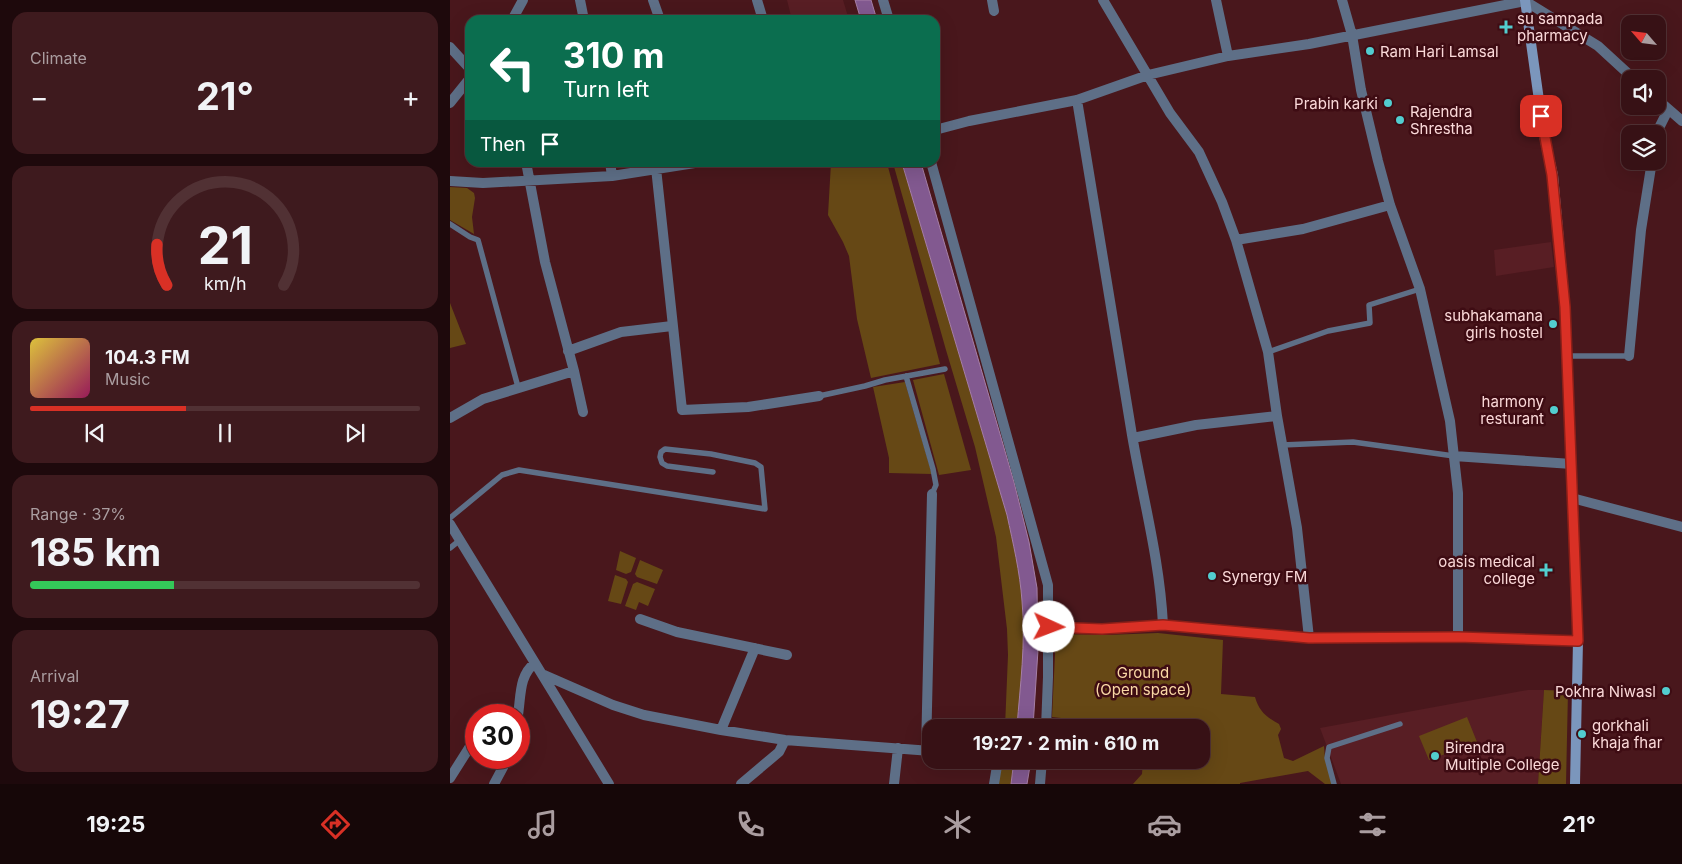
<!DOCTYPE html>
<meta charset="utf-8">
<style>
body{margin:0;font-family:Inter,sans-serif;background:#3e1a1e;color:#f1f3f6;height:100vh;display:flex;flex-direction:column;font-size:19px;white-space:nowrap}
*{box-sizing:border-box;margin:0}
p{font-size:16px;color:#aa9da0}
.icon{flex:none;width:28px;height:28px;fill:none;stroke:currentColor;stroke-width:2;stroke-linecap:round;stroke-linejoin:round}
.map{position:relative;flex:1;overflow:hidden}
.side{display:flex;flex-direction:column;gap:12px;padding:12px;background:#1e090c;width:450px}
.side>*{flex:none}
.banner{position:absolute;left:15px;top:15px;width:475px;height:152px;border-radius:15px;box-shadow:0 5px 20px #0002,0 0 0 1px #513134;background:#0b6e4f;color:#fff;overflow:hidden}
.needle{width:32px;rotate:298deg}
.tools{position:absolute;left:1171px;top:15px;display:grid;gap:10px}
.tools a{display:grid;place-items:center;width:45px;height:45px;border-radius:10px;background:#371115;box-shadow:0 5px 20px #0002,0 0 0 1px #513134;font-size:25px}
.speed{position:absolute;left:15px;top:704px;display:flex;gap:10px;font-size:25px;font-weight:700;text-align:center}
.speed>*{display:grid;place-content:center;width:65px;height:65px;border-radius:50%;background:#371115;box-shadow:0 5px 20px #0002,0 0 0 1px #513134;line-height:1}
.speed .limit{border:8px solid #d22;background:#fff;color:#111}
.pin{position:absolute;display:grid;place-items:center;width:42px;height:42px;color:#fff;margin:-21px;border-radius:10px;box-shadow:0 2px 8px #0006}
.me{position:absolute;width:55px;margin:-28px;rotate:92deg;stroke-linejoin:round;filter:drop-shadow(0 0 4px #0008)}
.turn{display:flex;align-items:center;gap:18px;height:105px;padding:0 15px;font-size:22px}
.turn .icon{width:65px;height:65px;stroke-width:2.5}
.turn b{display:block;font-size:35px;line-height:42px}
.then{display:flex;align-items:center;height:48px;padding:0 15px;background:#0003;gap:10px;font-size:19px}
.big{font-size:38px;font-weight:700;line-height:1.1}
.side .tile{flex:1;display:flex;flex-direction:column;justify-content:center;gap:8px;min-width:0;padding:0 18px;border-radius:15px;background:#3e1a1e}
.side .dial{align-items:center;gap:0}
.dial svg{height:130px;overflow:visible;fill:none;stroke:#513134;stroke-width:7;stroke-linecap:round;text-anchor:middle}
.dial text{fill:#f1f3f6;stroke:none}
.song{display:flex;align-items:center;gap:15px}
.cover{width:60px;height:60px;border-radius:8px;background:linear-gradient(135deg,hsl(50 70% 55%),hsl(330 70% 35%))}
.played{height:5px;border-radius:2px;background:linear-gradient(90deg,#d93025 40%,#513134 40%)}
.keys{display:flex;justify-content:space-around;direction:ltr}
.heat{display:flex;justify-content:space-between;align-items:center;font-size:28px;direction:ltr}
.charge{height:8px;border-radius:4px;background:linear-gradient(90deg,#34c759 37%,#513134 0)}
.trip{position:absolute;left:472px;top:719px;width:288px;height:50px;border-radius:15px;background:#371115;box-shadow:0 5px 20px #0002,0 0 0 1px #513134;font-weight:700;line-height:50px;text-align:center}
.tabs{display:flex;height:80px;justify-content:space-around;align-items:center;background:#160708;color:#aa9da0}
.tabs .icon{width:35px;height:35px}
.tabs .selected{color:#d93025}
.tabs b{font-size:22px;color:#f1f3f6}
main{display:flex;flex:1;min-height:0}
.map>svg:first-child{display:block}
.built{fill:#581e24}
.green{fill:#664815}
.water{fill:#825990;stroke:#a67fa6}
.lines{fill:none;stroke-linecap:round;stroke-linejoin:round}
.lane{stroke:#5e6f87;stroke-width:5.5}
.street{stroke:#5e6f87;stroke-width:10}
.secondary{stroke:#7b96bc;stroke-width:10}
.route-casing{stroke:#8d1f18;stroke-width:12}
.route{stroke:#d93025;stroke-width:9}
.poi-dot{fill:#52cdcf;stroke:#3e0c13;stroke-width:2}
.labels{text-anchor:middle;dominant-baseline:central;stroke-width:5;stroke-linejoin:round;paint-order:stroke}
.poi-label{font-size:15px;fill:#fbd9d9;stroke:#3e0c13;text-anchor:start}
.park-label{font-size:15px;fill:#fad8a5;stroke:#3e0c13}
</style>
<main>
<section class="side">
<div class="tile"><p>Climate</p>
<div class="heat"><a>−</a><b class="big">21°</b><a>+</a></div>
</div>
<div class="tile dial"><svg viewBox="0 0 100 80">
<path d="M14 69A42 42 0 1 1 86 69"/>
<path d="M14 69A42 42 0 0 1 8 44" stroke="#d93025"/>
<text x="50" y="56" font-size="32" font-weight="700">21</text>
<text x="50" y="72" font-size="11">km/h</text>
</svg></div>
<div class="tile">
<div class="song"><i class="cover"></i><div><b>104.3 FM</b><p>Music</p></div></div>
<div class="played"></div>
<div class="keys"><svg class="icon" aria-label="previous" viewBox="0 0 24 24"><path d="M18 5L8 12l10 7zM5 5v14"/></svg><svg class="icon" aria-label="pause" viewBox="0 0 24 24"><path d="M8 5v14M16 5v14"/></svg><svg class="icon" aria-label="next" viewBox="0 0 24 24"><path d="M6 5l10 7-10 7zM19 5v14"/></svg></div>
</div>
<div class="tile"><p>Range · 37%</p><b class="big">185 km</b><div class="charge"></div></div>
<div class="tile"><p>Arrival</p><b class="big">19:27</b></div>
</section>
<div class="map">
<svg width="1232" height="784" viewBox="0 0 1232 784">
<rect width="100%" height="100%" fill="#49171c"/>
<path class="built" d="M337,0H393L399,20H342Z
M1101,242L1104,267L1046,276L1044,250Z
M1078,690H1094L1088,784H891L870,728Z"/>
<path class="green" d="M381,163H437L490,364L421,378L407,319L399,256L393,242L378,215Z
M443,163H452L557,515C563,543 570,572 572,601C576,641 571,688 567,727H555L558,655L557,629L546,537L525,447L496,350Z
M0,187L17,188L24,193L25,198L22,217L24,234L0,220Z
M0,303L16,344L0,348Z
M494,374L521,470L489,475L463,380Z
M455,382L482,474L439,473V458L423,387Z
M170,551L186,558L181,572L176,574L166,570Z
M190,560L213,570L207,584L187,577L185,574Z
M165,575L176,579L178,582L171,604L158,601Z
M187,582L205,589L198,606L189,602L186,610L175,606L183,584Z
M708,633L773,640L771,694L805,697C809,711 816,717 829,724L831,729L828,735L834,758L843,761L874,746L875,759L883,784H875L858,771L790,783V784H683L692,774L693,760H751V728L668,727L665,724L602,717L606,634L657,635Z
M1094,690L1118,691L1116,784H1088Z
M1017,717L1027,742L979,760L969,736Z
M552,760H564L561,784H548Z"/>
<path class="water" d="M405,0H421L427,20H411Z
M452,163H471L564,482L579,542L587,588L588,650L583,727H567C570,686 576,643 572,601C570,572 563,543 557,515Z
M564,760H581L577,784H561Z"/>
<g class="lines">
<path class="lane" d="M0,224L20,237L28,240L68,387
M818,352L878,331L920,323L919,305L970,289
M1116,356H1179
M456,376L483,469L486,485L482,494
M369,396L415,386L435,380L495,369
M832,445L903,442L1004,456
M0,518L52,475L69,470L315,509L311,467L305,463L261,454L215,449L211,452L210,457L212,463L217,466L263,472
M0,548L10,540
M884,784L877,758L879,747L950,724"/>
<path class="street" d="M130,0L134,20
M203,0L210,20
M307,0L313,20
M433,0L439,20
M542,0L544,11
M653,0L720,113L749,152L772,202L786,240L818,352L827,416L847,528L859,638
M766,0L778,56
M892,0L902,35L911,90L928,161L940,205L970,289L1000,421L1008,493V637
M62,20L73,0
M0,47L20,69
M627,100C645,212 663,324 682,435C693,499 710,561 713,625L859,638L1008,637L1128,641
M1208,100L1232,121
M0,103L20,78
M485,130L519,121L627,100L698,75L778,56L859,44L1075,1L1148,46L1184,79
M1206,134L1218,110
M160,162L162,176
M481,162L598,585V677L596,728
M206,168L232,410L298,407L369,396
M0,181L33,183L162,176L251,162
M786,240L853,229L940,205
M118,351L171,332L222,326
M1179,356L1191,230L1202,161
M124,371L133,412
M0,418L33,399L124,371L95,262L76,162
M683,438L746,425L827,416
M1004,456L1122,464
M1122,498L1232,527
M0,524L159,784
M190,619L227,632L337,655
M599,627L652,629L713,625
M92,674L163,705L194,715L271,730L335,740L481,751
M68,715C71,696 69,675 85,663
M271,730L305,648
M476,751L482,494
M0,778L26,737
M44,784L58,758
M291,784L329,752L335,740
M444,784L448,748
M544,784L548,760
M590,784L592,760"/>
<path class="secondary" d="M1075,0L1094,136L1103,175L1115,307L1128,641L1125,784"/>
</g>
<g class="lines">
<g class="route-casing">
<path id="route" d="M599,627L652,629L713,625L859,638L1008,637L1128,641L1115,307L1102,175L1091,116"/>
</g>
<use href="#route" class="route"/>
</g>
<g class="poi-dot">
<path d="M1053.5 19.5h5v5h5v5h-5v5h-5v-5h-5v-5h5z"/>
<circle cx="920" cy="51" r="5"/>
<circle cx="938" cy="103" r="5"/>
<circle cx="950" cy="120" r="5"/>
<circle cx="1103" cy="324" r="5"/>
<circle cx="1104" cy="410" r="5"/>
<path d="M1093.5 562.5h5v5h5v5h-5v5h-5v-5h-5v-5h5z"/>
<circle cx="762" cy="576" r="5"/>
<circle cx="1216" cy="691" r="5"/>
<circle cx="1132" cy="734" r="5"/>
<circle cx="985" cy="756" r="5"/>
</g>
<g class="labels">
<g class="poi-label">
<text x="1067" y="18">su sampada<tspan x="1067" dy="17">pharmacy</tspan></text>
<text x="930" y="51">Ram Hari Lamsal</text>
<text x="928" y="103" text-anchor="end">Prabin karki</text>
<text x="960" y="111">Rajendra<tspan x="960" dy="17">Shrestha</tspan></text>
<text x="1093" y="315" text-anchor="end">subhakamana<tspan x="1093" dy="17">girls hostel</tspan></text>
<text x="1094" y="401" text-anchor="end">harmony<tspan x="1094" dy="17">resturant</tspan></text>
<text x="1085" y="561" text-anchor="end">oasis medical<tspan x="1085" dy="17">college</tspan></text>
<text x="772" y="576">Synergy FM</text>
<text x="1206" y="691" text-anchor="end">Pokhra Niwasl</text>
<text x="1142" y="725">gorkhali<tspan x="1142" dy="17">khaja fhar</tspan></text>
<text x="995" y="747">Birendra<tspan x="995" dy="17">Multiple College</tspan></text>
</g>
<g class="park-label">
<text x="693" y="672">Ground<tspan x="693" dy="17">(Open space)</tspan></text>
</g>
</g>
</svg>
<div class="tools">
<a><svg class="needle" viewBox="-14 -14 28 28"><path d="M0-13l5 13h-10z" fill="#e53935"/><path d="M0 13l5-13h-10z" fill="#aa9da0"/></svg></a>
<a><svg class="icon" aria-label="sound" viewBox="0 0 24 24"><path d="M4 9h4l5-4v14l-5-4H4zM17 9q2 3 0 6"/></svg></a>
<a><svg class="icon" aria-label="layers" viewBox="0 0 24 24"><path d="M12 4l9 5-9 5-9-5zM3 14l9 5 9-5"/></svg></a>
</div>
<div class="speed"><div class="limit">30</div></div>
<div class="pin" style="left:1091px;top:116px;background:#d93025"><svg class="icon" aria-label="arrive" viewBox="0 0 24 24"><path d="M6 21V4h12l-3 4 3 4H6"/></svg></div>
<svg class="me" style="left:599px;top:627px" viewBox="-20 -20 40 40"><circle r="19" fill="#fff"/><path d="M0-13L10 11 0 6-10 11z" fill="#d93025"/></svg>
<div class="trip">19:27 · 2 min · 610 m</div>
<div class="banner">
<div class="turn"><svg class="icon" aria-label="left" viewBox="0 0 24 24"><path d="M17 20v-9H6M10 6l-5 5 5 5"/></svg><div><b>310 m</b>Turn left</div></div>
<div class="then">Then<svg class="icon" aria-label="arrive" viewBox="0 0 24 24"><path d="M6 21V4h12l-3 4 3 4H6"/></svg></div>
</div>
</div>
</main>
<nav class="tabs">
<b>19:25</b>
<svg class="icon selected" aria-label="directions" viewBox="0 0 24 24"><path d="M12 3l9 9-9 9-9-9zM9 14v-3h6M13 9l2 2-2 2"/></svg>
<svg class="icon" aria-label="music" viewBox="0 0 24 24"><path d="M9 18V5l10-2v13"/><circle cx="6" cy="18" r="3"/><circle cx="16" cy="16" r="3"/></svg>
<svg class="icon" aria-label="phone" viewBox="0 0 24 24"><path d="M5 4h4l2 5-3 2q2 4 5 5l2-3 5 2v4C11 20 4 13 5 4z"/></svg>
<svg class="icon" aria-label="climate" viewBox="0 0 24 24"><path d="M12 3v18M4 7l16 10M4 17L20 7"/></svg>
<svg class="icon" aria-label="car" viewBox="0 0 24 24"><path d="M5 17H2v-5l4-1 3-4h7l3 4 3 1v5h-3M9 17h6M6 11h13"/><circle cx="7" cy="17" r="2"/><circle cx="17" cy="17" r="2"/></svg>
<svg class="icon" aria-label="filters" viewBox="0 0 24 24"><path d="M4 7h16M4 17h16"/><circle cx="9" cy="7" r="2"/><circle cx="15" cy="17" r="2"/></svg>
<b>21°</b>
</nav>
